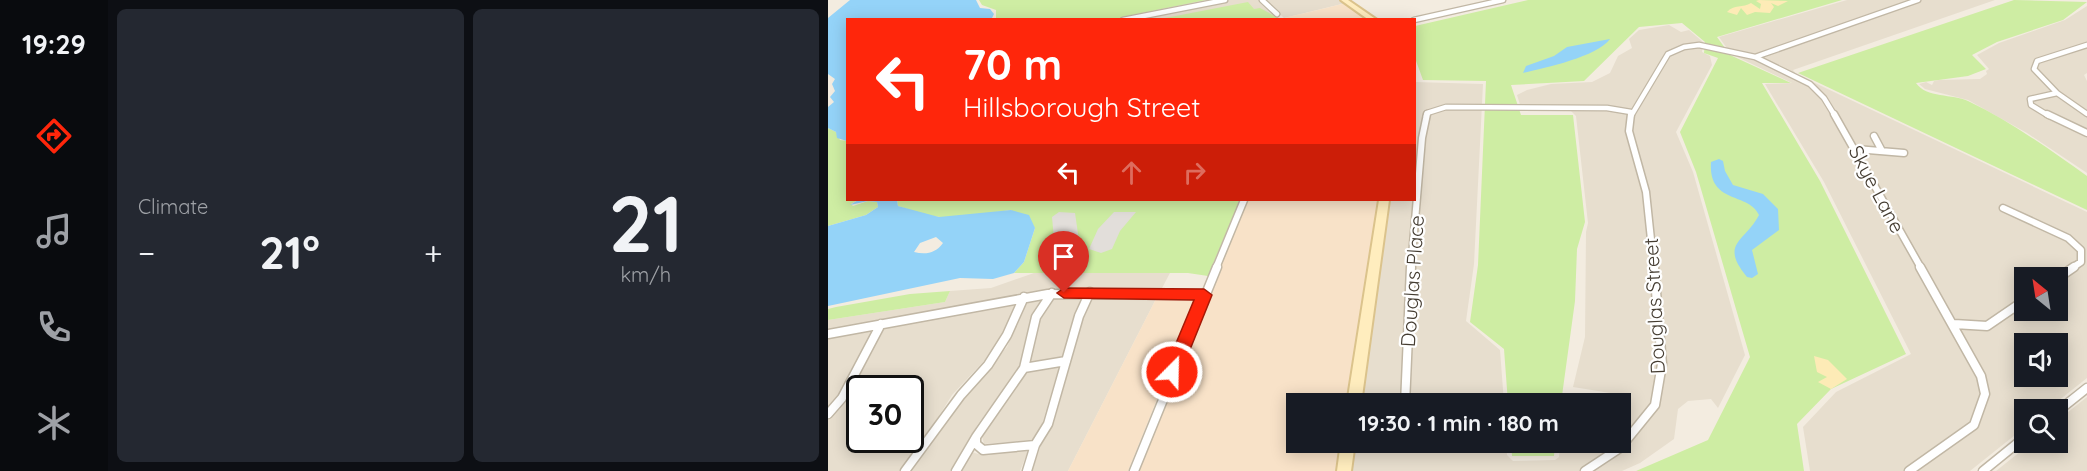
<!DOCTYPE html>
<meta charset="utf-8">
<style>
body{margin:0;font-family:Quicksand,sans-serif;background:#242831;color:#f1f3f6;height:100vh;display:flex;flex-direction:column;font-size:22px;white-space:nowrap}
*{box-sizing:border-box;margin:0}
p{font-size:20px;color:#9ea1a6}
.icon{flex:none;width:33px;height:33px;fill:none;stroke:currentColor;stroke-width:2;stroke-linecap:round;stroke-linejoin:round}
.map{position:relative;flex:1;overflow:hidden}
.drawer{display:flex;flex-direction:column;gap:9px;padding:9px;background:#0d0f14;width:720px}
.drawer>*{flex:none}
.banner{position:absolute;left:18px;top:18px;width:570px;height:183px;border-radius:0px;box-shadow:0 3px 15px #0003;background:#ff260b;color:#fff;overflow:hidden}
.needle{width:39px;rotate:330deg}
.fabs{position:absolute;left:1186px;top:267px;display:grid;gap:12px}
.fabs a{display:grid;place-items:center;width:54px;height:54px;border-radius:0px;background:#171b24;box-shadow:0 3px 15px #0003;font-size:30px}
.speed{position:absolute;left:18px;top:375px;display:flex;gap:12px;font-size:30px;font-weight:700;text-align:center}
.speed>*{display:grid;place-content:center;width:78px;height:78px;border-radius:50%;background:#171b24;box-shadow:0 3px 15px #0003;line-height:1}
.speed .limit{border:3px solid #111;border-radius:9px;background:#fff;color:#111}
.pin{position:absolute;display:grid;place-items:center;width:51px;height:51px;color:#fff;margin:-62px -26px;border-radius:50% 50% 50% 0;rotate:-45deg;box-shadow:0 0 6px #0007}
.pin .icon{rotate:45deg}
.me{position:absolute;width:66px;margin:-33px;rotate:23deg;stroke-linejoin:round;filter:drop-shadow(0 0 4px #0008)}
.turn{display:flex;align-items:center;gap:21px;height:126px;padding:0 18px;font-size:27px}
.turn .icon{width:78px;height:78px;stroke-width:2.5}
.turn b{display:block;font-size:42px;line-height:51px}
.lanes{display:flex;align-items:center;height:57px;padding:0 18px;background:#0003;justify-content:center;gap:30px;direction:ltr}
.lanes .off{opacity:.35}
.big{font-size:45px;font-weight:700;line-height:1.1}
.drawer .tile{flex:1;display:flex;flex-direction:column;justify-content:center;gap:9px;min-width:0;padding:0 21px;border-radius:9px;background:#242831}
.drawer .dial{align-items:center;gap:0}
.dial b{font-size:78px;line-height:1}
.heat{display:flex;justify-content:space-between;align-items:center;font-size:33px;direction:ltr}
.drawer .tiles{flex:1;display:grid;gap:9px;grid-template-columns:repeat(2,1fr)}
.trip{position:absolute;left:458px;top:393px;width:345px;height:60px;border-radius:0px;background:#171b24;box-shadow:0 3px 15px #0003;font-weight:700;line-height:60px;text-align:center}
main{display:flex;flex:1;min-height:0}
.tabs{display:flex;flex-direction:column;width:108px;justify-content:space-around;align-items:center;background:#090b0e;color:#9ea1a6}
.tabs .icon{width:42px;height:42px}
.tabs .on{color:#ff260b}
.tabs b{font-size:27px;color:#f1f3f6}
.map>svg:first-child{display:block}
.residential{fill:#e7dece;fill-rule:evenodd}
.commercial{fill:#f8e2c8}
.green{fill:#ceeda3}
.sand{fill:#fdebb6}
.parking{fill:#e2deda}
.water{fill:#94d3f8;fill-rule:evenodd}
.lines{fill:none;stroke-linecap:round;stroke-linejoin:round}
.minor-far2-casing{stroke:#c1b7a5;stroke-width:7}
.minor-far1-casing{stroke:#c1b7a5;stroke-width:9}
.minor-casing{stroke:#c1b7a5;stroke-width:11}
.secondary-casing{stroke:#dbc38c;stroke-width:4}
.minor-far2{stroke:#fff;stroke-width:4.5}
.minor-far1{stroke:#fff;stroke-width:6}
.minor{stroke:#fff;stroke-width:8}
.secondary{fill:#ffedbe;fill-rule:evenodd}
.route{fill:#ff260b;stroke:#a61907;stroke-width:1.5}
.labels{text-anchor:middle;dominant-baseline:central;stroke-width:4.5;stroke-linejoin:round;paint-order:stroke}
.street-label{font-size:20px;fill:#443c31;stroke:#fff}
</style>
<main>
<nav class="tabs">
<b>19:29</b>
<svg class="icon on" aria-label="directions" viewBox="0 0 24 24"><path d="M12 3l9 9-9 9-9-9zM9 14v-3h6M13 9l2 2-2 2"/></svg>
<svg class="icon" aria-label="music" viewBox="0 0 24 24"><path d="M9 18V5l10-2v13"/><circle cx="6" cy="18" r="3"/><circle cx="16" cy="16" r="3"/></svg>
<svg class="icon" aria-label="phone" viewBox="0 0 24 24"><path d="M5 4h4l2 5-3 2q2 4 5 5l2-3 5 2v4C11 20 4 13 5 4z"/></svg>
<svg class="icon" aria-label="climate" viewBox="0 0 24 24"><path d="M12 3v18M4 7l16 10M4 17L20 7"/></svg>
</nav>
<section class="drawer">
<div class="tiles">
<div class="tile"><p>Climate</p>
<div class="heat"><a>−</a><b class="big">21°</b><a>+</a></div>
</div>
<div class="tile dial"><b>21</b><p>km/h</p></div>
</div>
</section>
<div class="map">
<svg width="1259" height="471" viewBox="0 0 1259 471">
<rect width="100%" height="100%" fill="#f3ece0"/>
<path class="residential" d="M378,0H431L450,18L432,9L372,19L304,20L299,16Z
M437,0H513L518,3L456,18Z
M1019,0H1167L965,70L968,74L1259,212V378L1220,409L1197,410V427L1142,471H982L975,427L1008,392L1083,354L996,182L937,84L964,83L903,54L891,37ZM1197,278H1230V310H1197ZM1197,344H1230V376H1197Z
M1259,6V73L1256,75L1259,81V173L1199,133L1140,100L1097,89L1091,84L1098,82L1104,85L1106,81L1111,80L1152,79L1159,74L1158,71L1161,69L1149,55L1171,43L1237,20Z
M841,25L853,32L861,30L875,42L874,52L882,56L884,65L848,132L865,172L917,355L890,408L883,399L860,401L850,409L846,439L812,463L794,471H522L526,443H678L679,455L685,461L727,460L731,457L732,444L735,443L792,442V405L801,396L745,387L757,337L758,232L760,223L748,116L743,111H694L689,95L699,90L723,84L764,82L782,73L790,56L804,48L801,39L811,30Z
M587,82L655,84L646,264L638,321L672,350L676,403L532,404L560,200H586Z
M343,271L333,290H222L0,331V320L117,302L122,291L163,288L206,273Z
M256,296L246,316L234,358L202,363L213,317L227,297Z
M265,296L329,297L240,471H204L213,445L226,423L255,316Z
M217,298L203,319L191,368L150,424L122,471H0V420L20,397L57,327L189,302L170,346L124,395L101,432L111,433L134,396L179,347L199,300ZM32,388H82V440H32Z
M46,329L9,398L0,408V337Z
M231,367L214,424L204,440L156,444L154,436L199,372Z
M1259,397V471H1168L1203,443L1230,442V420Z
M200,451L192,471H134L144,452L153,455Z"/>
<path class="commercial" d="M518,3L544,19L456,18L494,9Z
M420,200H552L521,403L468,404V442L515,443L510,471H311L322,438Z
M329,297L370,298L300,471H240Z"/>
<path class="green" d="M151,0H378L299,16L304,20L165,19L168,18V10L154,5Z
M700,0H1014L889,37L902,55L963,83H934L992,181L1078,354L1003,389L969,424L976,471H808L880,440L922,357L868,172L852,132L890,58L876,53L877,42L854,23L811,27L756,81L683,85L693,115H745L757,222L749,249L747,301L733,403H680L676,349L642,322L650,265L658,81L595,80L587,58V26Z
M1186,0L1259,2L1235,20L1169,42L1144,55L1158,69L1140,76L1088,83C1098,98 1125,94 1140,101C1182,121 1221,149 1259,176V210L970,73Z
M420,2L426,9L432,8L452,19H332Z
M0,128L8,132L12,140L19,141L20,200H30L23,204L25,206L40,201L49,202L50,207L38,215L0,226Z
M69,200H412L380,276L360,273H186L196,262L207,228L183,210L124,218L101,216L70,206Z
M122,291L117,302L0,320V309L8,307L82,294Z
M683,443H727L726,456H684Z"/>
<path class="sand" d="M931,0L960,1L950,6L943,3L946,7L942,13L927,12L919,15L913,8L909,15L899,12C906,4 915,8 923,3L932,9L933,4L928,1Z
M986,356L1000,360L1019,379L1003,389L990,382L999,377L989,372Z"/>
<path class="parking" d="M231,212L247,213L253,254L228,261L224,217Z
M286,212H308L292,231L284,249L273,253L261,249L270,229Z"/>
<path class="water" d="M22,0H148L152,8L162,9L166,14L163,20H20L19,141L9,138L8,132L0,128V107L6,102L2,97L7,91L4,84L7,79L0,74V18Z
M782,39C769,57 716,68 695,73L698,66L726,56L739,47Z
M891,159L895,161L897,171L905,185L935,194L950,209L951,230L924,250L930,274L924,278L919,277C891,243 917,242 931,215C921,192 880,205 883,162Z
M30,200H69L70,206L111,217L183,210L201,215L207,228L196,262L186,273L165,279L132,278L0,306V226L38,215L50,207L49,202L40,201L22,205ZM108,237L115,243C108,253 98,255 86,252L92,243Z"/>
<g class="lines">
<g class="minor-far2-casing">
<path id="minor-far2" d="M434,0L449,14
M295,20L397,0
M586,20L675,0
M1259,45L1209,61L1206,69L1229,93L1259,114
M927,57L1090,0
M598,116L599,113L618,107L779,108L803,112
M803,116L840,54L856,47L871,45L927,57L982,84L996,98L1007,116
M1221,116L1203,105L1202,99L1229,93"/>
</g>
<g class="minor-far1-casing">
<path id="minor-far1" d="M803,114L801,131L818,192L826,268
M1006,114L1093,268
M1219,114L1259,133
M1046,136L1054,151
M1028,149L1076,153
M1175,208L1240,238L1253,250V262L1244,268
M388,268L416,200
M583,268L594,138L599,114"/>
</g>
<g class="minor-casing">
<path id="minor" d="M1230,278L1246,267
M1126,324L1159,326L1197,300
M0,334L220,294L376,295
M196,368L238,361
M577,404L583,267
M1230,411L1259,388
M0,414L14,398L53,324
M207,445L155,450L148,444V437L196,368L208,317L224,293
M77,471L133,395L160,365L179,335L196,297
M128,471L148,437
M199,471L207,445L220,424L251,316L262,292
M306,471L389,267
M757,471L792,448L827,405L834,364L826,267
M1081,471L1146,425L1157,394L1153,376L1092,267
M1155,471L1197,437"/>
</g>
<g class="secondary-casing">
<path id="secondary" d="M513,0H520L549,20H541Z
M551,200H561L533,404H519Z
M513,442H527L523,471H509Z"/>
</g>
<use href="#minor-far2" class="minor-far2"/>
<use href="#minor-far1" class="minor-far1"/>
<use href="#minor" class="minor"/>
<use href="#secondary" class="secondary"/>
</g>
<path class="route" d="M236,288L376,289L384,295L353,372L350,377H338L336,372L366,300L236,298L229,293Z"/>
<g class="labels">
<g class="street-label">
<text transform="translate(1049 189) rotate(62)">Skye Lane</text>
<text transform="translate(584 281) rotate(-86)">Douglas Place</text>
<text transform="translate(826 306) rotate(-93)">Douglas Street</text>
</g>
</g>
</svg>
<div class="fabs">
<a><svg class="needle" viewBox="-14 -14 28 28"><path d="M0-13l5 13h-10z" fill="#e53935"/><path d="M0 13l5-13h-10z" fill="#9ea1a6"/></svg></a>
<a><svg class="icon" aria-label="sound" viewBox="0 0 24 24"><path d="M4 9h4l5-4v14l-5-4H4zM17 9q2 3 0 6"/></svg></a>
<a><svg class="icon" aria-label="search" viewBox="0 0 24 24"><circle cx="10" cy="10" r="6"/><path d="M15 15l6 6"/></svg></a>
</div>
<div class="speed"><div class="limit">30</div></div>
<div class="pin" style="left:236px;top:293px;background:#d93025"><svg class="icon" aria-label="arrive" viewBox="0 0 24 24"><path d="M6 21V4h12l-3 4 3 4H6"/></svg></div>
<svg class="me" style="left:344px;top:372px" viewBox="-20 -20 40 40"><circle r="17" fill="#ff260b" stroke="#fff" stroke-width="3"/><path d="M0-11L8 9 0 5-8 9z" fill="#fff"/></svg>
<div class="trip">19:30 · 1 min · 180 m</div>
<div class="banner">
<div class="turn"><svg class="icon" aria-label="left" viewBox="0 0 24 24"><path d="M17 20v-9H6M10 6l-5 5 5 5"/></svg><div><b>70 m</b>Hillsborough Street</div></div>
<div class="lanes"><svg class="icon" aria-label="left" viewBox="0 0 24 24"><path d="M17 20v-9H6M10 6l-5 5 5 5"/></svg><svg class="icon off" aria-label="ahead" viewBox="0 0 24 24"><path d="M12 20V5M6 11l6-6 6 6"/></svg><svg class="icon off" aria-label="right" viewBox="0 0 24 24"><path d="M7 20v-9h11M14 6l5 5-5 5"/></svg></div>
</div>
</div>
</main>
